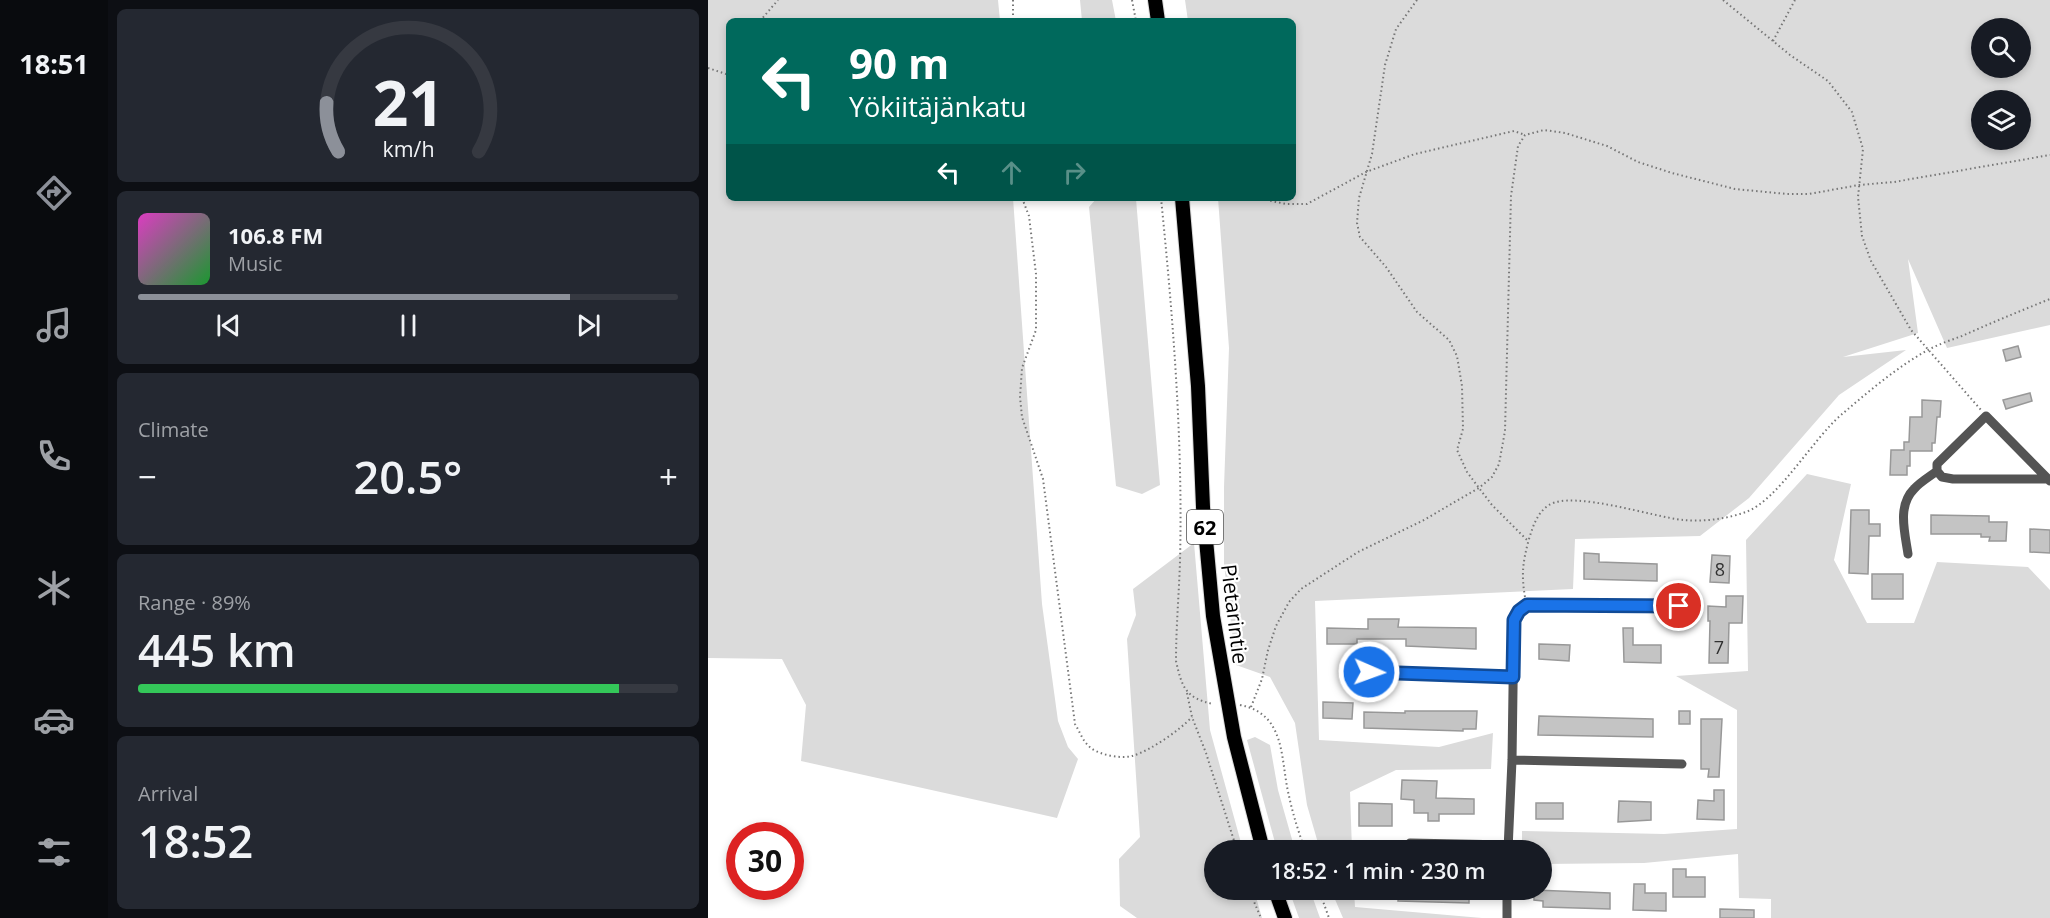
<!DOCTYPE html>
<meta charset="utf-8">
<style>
body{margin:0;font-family:"Open Sans",sans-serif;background:#242831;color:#f1f3f6;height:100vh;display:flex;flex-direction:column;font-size:22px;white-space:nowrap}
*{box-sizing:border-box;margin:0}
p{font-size:20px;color:#9ea1a6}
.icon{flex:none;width:33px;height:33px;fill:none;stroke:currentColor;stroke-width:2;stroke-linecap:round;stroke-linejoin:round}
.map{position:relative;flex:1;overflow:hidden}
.details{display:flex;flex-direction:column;gap:9px;padding:9px;background:#0d0f14;width:600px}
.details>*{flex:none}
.guide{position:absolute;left:18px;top:18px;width:570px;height:183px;border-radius:9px;box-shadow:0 3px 9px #0003;background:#00695c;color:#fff;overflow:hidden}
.controls{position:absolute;left:1263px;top:18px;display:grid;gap:12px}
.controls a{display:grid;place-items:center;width:60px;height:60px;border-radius:50%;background:#171b24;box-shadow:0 3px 9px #0003;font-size:30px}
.speed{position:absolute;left:18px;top:822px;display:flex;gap:12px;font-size:30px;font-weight:700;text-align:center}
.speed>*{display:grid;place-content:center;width:78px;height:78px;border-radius:50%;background:#171b24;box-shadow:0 3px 9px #0003;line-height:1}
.speed .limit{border:9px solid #d22;background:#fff;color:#111}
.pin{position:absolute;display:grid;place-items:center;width:51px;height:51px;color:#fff;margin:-26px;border:3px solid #fff;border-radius:50%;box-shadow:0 2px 6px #0007}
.me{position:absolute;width:66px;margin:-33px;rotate:92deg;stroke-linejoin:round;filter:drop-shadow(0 0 4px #0008)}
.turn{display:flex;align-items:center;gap:21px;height:126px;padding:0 24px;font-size:27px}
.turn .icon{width:78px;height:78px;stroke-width:2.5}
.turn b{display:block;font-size:42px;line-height:51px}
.lanes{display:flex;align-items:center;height:57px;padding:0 24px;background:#0003;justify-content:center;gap:30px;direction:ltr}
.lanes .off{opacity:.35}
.big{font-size:45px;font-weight:600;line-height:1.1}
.details .widget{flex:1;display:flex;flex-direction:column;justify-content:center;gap:9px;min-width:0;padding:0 21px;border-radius:9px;background:#242831}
.details .dial{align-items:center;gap:0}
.dial svg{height:156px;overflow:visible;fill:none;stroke:#363941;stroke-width:7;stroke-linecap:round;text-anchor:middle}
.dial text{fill:#f1f3f6;stroke:none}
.song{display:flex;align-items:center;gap:18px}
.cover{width:72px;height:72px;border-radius:9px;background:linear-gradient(135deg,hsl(310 70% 55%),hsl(130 70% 35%))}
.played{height:6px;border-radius:3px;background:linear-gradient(90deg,#8c9099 80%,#363941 80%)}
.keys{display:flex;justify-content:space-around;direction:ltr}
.heat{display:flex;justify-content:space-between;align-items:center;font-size:33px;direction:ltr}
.charge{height:9px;border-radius:4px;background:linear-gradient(90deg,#34c759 89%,#363941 0)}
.trip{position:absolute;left:496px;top:840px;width:348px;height:60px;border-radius:30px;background:#171b24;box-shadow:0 3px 9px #0003;font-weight:600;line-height:60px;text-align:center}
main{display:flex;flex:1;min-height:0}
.tabs{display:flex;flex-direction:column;width:108px;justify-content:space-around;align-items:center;background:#090b0e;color:#9ea1a6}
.tabs .icon{width:42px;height:42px}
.tabs .active{color:#8c9099}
.tabs b{font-size:27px;color:#f1f3f6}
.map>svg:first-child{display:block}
.green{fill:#dbdbdb;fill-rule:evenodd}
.building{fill:#c4c4c4;stroke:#989898;stroke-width:1.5}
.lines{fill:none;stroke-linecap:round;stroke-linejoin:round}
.primary-casing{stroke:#dbdbdb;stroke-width:16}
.path{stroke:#767676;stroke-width:2;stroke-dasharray:1.5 3;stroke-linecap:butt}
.street{stroke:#545454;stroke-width:9}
.primary{stroke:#000;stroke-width:14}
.route-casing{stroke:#114b97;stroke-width:15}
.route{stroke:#1a73e8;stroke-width:10}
.labels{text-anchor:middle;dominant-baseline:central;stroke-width:4.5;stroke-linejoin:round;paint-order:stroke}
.number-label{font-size:18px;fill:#313131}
.shield{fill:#fff;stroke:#4c4c4c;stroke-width:1.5}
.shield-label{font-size:20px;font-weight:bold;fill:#000}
.street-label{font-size:21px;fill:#000;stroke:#fff}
</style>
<main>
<nav class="tabs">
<b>18:51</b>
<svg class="icon active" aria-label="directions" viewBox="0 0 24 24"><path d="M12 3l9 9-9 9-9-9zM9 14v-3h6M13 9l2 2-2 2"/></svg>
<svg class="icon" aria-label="music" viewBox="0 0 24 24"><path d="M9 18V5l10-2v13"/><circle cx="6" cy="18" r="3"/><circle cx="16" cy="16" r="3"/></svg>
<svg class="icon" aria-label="phone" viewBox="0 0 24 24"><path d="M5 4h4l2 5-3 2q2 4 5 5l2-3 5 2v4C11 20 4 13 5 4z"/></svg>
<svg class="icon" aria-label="climate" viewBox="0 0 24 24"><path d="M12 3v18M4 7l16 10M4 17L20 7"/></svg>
<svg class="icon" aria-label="car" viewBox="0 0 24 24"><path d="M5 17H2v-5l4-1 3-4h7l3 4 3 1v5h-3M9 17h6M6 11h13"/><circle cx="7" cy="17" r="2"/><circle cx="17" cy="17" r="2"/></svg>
<svg class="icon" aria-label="filters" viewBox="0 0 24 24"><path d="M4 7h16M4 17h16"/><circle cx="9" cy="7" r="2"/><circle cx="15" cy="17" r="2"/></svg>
</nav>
<section class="details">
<div class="widget dial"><svg viewBox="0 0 100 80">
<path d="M14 69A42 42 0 1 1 86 69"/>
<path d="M14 69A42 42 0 0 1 8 44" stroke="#8c9099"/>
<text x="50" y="56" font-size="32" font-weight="700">21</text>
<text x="50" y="72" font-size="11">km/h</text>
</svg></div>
<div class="widget">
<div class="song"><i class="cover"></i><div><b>106.8 FM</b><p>Music</p></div></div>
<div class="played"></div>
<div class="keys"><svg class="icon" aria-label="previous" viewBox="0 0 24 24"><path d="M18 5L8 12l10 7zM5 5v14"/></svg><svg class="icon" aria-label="pause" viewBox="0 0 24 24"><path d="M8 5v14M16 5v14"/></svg><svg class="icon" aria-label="next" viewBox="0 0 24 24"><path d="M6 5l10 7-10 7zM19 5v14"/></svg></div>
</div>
<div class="widget"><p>Climate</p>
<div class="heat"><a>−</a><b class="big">20.5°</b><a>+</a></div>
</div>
<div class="widget"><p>Range · 89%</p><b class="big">445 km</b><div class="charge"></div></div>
<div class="widget"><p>Arrival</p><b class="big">18:52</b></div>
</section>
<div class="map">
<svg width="1342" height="918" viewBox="0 0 1342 918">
<rect width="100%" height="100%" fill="#fff"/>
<path class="green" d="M0,0H290L292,21H21V198H305L334,604L350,721L360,747L370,759L349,818L93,761L98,705L74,659L0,658Z
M372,0H404L408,21H374Z
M477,0H1342V325L1239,348L1200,259L1210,333L1135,357L1198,350L1131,395L1041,498L992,536L867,539L865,589L607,601L611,740L731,747L785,733L783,769L688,770L642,792L644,850H612L599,805L587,723L562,677L528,665L516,564V487L521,348L510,198H585V21H480ZM1274,28H1312V68H1274ZM1274,100H1312V140H1274Z
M389,198L428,199L452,485L434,494L408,486L381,207Z
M1099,474L1143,484L1126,560L1159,623H1206L1229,562L1320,567L1342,590V918H1063V899L1031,898L1030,854L936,863L834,864V850H814V831L956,834L1029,829V710L968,676L1040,671L1038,540Z
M486,543L502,730L535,850H507V890H546L554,918H429L412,906L411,859L432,837L419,639L428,615L425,589Z
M547,737L562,745L570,790L587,850H569L539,740Z
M581,890H602L612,918H591Z
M623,890H646L647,907L774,918H635Z"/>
<path class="building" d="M1310,346L1313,357L1298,361L1295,350Z
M1322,393L1324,401L1298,409L1295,400Z
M1214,400L1233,401L1232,417H1229L1227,443H1224V451H1202V466H1199V475H1182L1183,450H1196V442H1201L1202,417H1214Z
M1143,510H1161V524H1172V536H1161L1160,574L1141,573Z
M1223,515L1281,516V522H1299L1298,541H1281L1282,537H1273V534H1223Z
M1322,529L1342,530V553L1322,552Z
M876,553L891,554V562L949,564V581L876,579Z
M1004,555L1022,556L1021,583L1002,582Z
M1164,574H1195V599H1164Z
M1018,596H1035L1034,623H1021L1020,663H1001L1002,621H1000V606L1018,607Z
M660,619H691L690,627L768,628V649L698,646V639H649V644H619V628L660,629Z
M915,628H925V645H953V663L916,662Z
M831,644L862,645L861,661L831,659Z
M615,702L645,703L644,719L615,718Z
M697,711H769L768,729H755V731L656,728V712L697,713Z
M971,711H982V724H971Z
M831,716L945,719V737L830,735Z
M993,719H1014L1011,777H1000L1001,769H993Z
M694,780L729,781L728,798L766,799V814H731V821H720V813H706V800L693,799Z
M1006,790H1016V820L989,819L990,800L1006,801Z
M911,801L943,802V820L910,822Z
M651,803L684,804V826H651Z
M828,803H855V819H828Z
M965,869H978V877H997V897H965Z
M926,884H937V893H958V911L925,910Z
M691,890H761V903L690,901Z
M826,890L902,893V909L835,907V901L826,900Z
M1012,909L1046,910V918H1012Z"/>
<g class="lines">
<g class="primary-casing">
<path id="primary" d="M447,0L450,21
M474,198L490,386L495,507L505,616L526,737L555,850
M567,890L577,918"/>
</g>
<path class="path" d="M305,0V21
M424,0L428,21
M709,0L688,29L677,65L664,154L651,198L649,223L652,237L678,267L709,312L741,340L749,356L754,386L755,429L749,450L759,472L771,488L784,505L820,541
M1015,0L1082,55L1120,81L1144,112L1155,149L1150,197L1154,236L1163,261L1203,330L1273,410
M52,21L70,0
M1065,41L1087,0
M0,68L21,75
M314,198L321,216L328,274V330L314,368L312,397L314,417L335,479L367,724C372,732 375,742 383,748C392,755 413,759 424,756C442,751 472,730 484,717
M453,198C465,318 475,440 472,561C471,594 468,627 468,661C474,688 478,698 505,704
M549,198L578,204H599L658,172L707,154L806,131L817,135
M817,597C813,574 815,561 821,539C825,526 829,513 841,505C865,490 945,517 975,520C995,522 1018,519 1038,512C1070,500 1105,439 1133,415C1160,392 1189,367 1220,350C1231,344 1243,340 1254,336C1283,323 1312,311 1342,299
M479,693L484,717L498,753L529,850
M532,705C579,714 572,760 581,796C585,815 591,833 597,850
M543,707L554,679L560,650L568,626L581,602L593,589L650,552L714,521L771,488L784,477L791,464L797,431L803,196L810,146L817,135L836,130L857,133L899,146L930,162L964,173L1027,189L1079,194H1101L1151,185L1186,182L1342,155
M541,890L553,918
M611,890L621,918"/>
<path class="street" d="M1229,471L1234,477L1245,479H1340
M1200,554C1197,533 1189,506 1206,489C1212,482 1221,477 1229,471V464L1278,416L1342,481
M661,672L805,677
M804,760L974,764
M702,843L800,845
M800,850L804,760L806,620L811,611L819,605L971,606
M799,918V890"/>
<use href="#primary" class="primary"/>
</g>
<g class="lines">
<g class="route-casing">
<path id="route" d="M661,672L805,677L806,620L811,611L819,605L971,606"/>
</g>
<use href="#route" class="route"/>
</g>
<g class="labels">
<g class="number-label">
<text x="1012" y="569">8</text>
<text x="1011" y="647">7</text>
</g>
<rect class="shield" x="479" y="510" width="36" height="34" rx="4.5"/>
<g class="shield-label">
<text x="497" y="527">62</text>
</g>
<g class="street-label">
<text transform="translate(527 614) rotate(83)">Pietarintie</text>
</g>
</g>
</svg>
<div class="controls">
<a><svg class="icon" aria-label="search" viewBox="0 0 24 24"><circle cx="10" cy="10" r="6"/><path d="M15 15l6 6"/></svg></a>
<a><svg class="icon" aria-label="layers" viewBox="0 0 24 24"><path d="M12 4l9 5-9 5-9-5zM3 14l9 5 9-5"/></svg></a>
</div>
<div class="speed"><div class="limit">30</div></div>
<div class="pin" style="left:971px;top:606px;background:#d93025"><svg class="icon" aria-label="arrive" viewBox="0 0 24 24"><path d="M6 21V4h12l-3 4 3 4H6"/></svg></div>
<svg class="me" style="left:661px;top:672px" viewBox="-20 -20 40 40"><circle r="17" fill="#1a73e8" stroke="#fff" stroke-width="3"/><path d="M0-11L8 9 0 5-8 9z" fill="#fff"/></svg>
<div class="trip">18:52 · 1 min · 230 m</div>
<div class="guide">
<div class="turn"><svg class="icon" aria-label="left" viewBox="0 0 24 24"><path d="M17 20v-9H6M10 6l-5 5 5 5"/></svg><div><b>90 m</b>Yökiitäjänkatu</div></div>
<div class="lanes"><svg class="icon" aria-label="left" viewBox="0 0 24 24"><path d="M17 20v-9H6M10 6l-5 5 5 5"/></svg><svg class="icon off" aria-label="ahead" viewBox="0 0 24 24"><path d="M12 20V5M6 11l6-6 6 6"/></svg><svg class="icon off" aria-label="right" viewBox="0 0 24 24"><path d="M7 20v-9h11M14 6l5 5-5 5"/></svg></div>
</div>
</div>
</main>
